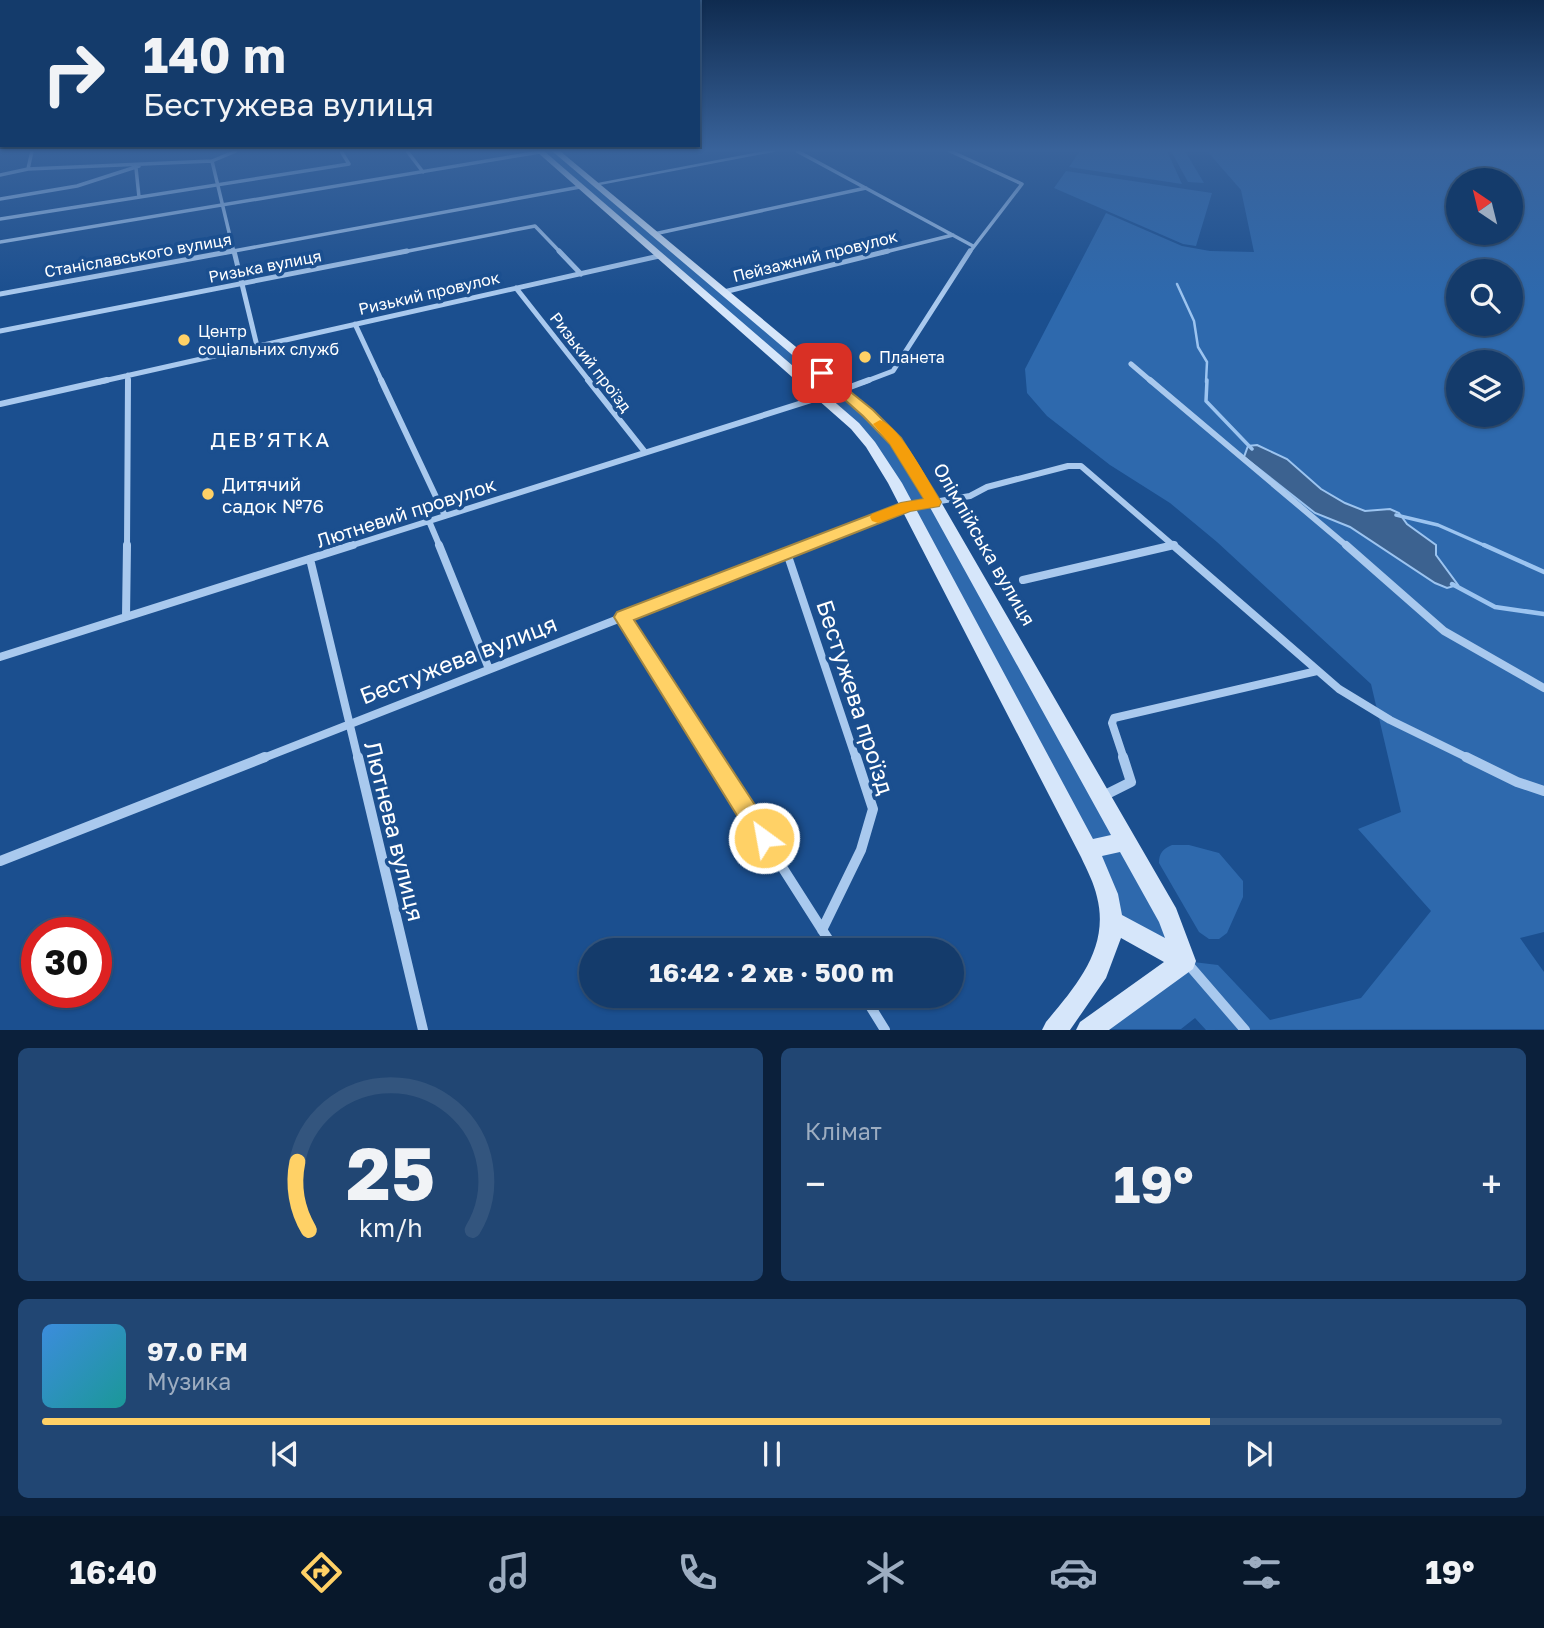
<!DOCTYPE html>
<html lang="uk">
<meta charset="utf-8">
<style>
body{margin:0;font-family:"Golos Text",sans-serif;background:#214673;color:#f1f3f6;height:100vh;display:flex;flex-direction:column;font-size:26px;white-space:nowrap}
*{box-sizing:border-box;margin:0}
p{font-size:23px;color:#9dadc1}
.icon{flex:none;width:38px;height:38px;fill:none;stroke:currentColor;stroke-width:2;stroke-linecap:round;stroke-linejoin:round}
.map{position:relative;height:1030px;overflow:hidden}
.drawer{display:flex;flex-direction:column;gap:18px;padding:18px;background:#0b203b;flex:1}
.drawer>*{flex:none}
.guide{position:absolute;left:0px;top:0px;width:700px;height:147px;box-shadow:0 2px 5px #0004,0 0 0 2px #33557e;background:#143b6b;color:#f1f3f6;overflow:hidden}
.needle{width:46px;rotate:325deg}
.buttons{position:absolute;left:1446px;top:168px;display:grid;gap:14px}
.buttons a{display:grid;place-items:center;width:77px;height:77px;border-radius:50%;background:#143b6b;box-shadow:0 2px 5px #0004,0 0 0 2px #33557e;font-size:35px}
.speed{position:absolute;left:21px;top:917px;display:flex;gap:14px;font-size:35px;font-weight:700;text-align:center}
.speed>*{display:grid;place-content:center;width:91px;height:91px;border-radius:50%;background:#143b6b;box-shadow:0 2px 5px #0004,0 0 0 2px #33557e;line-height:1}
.speed .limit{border:10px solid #d22;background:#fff;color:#111}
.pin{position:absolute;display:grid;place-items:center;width:60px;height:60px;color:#fff;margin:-30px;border-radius:14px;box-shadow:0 4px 10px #0006}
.me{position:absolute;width:77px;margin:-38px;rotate:328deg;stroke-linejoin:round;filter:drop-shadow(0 0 5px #0008)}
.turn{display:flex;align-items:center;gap:24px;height:147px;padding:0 28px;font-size:32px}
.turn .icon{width:91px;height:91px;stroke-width:2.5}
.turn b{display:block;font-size:49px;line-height:60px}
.big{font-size:52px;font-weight:700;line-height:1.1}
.drawer .tile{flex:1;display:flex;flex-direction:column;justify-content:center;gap:10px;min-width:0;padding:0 24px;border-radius:10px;background:#214673}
.drawer .dial{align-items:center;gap:0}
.dial svg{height:182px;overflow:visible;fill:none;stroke:#33557e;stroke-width:7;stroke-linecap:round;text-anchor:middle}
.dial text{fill:#f1f3f6;stroke:none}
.song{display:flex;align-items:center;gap:21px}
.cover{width:84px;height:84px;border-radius:10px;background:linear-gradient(135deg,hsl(210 70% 55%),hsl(180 70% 35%))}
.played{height:7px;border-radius:4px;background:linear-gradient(90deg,#ffd166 80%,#33557e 80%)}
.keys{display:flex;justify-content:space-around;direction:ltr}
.heat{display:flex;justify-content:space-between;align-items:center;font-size:38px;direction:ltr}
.drawer .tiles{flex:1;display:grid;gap:18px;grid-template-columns:1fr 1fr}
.tile:last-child{grid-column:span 2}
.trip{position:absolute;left:579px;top:938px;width:385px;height:70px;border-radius:35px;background:#143b6b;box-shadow:0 2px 5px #0004,0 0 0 2px #33557e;font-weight:700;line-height:70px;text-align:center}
.menu{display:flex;height:112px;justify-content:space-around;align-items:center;background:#08182b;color:#9dadc1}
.menu .icon{width:49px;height:49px}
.menu .selected{color:#ffd166}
.menu b{font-size:32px;color:#f1f3f6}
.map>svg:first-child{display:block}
.green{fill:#2e69ad;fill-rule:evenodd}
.water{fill:#3c6290;stroke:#9cc4f0;stroke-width:2}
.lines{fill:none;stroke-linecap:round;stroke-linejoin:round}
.stream-far2{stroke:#9cc4f0;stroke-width:2.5}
.stream-far1{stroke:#9cc4f0;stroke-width:3.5}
.stream{stroke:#9cc4f0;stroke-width:4.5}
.minor-far4{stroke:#a9c9ee;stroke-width:3.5}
.minor-far3{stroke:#a9c9ee;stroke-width:5}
.minor-far2{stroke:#a9c9ee;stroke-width:6}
.minor-far1{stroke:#a9c9ee;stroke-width:8}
.minor{stroke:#a9c9ee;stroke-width:10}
.tertiary{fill:#a9c9ee;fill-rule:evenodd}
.secondary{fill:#d6e6fa;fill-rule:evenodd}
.route{fill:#ffd166;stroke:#a68842;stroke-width:2}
.slow{fill:#f59e0b}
.poi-dot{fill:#ffd166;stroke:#1b4f8f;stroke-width:2.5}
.labels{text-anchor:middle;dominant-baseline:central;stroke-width:7;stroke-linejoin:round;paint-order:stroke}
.far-street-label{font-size:16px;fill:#fff;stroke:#1b4f8f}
.far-poi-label{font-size:16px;fill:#fff;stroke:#1b4f8f;text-anchor:start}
.poi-label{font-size:19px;fill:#fff;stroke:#1b4f8f;text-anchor:start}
.street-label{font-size:19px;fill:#fff;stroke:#1b4f8f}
.neighbourhood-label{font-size:21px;letter-spacing:2px;fill:#fff;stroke:#1b4f8f}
.near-street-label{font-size:23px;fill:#fff;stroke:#1b4f8f}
</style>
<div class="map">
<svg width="1544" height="1030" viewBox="0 0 1544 1030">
<rect width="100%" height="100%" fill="#1b4f8f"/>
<path class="green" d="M539,151H555L895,442L1185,961L1218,965L1270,1020L1361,998L1431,911L1358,829L1401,812L1371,684L1217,542L1170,503L1110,465L1047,416L1027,393L1025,369L1106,213L1182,246L1210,251L1254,252L1241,190L1207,151H1544V932L1520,938L1544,972V1029L1206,1030L1195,1018L1181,1029H1088L1184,962L1113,922L1109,900L871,445ZM1458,180H1510V233H1458ZM1458,271H1510V324H1458ZM1458,362H1510V415H1458Z
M1080,151H1167L1182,184L1069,167Z
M1171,151H1185L1204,183L1188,182Z
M1066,171L1212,193L1196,246L1183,244L1054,188Z
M1172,845H1189L1219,853L1243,881V897L1227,933L1219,939H1209L1199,932L1159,863C1159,853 1163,849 1172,845Z"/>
<path class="water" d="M1257,445L1287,459L1321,489L1345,503L1365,511L1390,509L1399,513L1407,524L1436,545V555L1458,585L1447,588L1435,583L1350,527L1315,513L1244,457L1248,446Z"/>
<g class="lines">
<path class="stream-far2" d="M1177,284L1194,321L1198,347L1207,362L1206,382"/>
<path class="stream-far1" d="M1207,380L1206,401L1252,449
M1396,515L1438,525L1488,547"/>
<path class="stream" d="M1484,545L1544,572
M1452,584L1495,607L1544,614"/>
<path class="minor-far4" d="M407,151L423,172
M797,151L973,246
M950,151L1022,184L969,253
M212,161L234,253
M136,168L139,197
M28,169L32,151
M0,175L28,169L212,161L236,151
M0,199L77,186L139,166
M0,219L349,164L341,151
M654,234L866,188
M0,242L540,152
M223,253L580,187
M398,253L535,226L561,253
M881,253L953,235"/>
<path class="minor-far3" d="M234,251L257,346
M559,251L581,274
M516,288L590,382
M724,292L888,251
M0,294L233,251
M355,324L382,382
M0,331L407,251
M1131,364L1152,382
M99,382L659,256
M128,382V375
M864,382L893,371L970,251"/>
<path class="minor-far2" d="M381,380L445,516
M588,380L645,452
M1150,380L1348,547
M842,390L869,380
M0,404L107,380
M934,502L970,496L987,487L1068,466H1081L1175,547
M429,521L440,547
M127,547L128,380
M347,547L821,397
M802,547L907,506
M1166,547L1175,545"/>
<path class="minor-far1" d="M439,545L489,669
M1173,545L1339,689L1390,720L1470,759
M1346,545L1444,631L1544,688
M787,553L856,759
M310,559L358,759
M1023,580L1174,545
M126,617L127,545
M623,617L713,759
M0,657L353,545
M261,759L807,545
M1124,759L1112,723L1114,718L1317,671"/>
<path class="minor" d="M358,757L423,1030
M712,757L835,950
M1466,757L1517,782L1544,791
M1101,797L1131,782L1123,757
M0,861L265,757
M822,930L861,850L873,809L856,757
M1188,964L1245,1030
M864,996L885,1030"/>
<path class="tertiary" d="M764,151H779L595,186L592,184Z"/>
<path class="secondary" d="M536,151H544L859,423L875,442L902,483L1093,839L1111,835L927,502L890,444L864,416L552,151H560L872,410L899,439L941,502L1176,908L1196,961L1193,969L1109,1030H1076L1080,1022L1164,962L1121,938L1106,978L1070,1030H1042L1046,1022C1076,986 1110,948 1097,897C1094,883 1087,870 1081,857L888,483L866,447L851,429ZM1120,852L1159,922L1165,938L1122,915L1118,894L1102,856Z"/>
</g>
<linearGradient id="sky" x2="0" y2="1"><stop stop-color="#0f2b4f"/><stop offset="0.51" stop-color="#39639b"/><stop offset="1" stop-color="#39639b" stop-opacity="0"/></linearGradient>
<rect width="1544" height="295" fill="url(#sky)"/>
<path class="route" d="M822,369L873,410L901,438L941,502L939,506L910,511L634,620L772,831L775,838L772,846L764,849L756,846L614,617L617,612L901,503L924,499L890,444L863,416L818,376V370Z"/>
<path class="slow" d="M880,420C901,427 929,483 941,502L939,506L910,511L878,523L872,521L870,517L872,514L901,503L924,499L890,444L873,424Z"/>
<g class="poi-dot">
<circle cx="184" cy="340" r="7"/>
<circle cx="865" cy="357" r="7"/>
<circle cx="208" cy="494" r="7"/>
</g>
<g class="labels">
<g class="far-street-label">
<text transform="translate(138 255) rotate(-10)">Станіславського вулиця</text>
<text transform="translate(815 256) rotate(-14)">Пейзажний провулок</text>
<text transform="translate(265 266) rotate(-11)">Ризька вулиця</text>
<text transform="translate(429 293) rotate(-13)">Ризький провулок</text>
<text transform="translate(591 362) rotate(52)">Ризький проїзд</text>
</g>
<g class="far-poi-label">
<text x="198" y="331">Центр<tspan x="198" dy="18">соціальних служб</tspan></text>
<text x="879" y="357">Планета</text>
</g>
<g class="poi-label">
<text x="222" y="483">Дитячий<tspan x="222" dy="22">садок №76</tspan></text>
</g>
<g class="street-label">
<text transform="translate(406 512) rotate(-18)">Лютневий провулок</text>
<text transform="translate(985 544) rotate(60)">Олімпійська вулиця</text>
</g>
<g class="neighbourhood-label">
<text x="271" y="439">ДЕВ’ЯТКА</text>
</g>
<g class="near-street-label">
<text transform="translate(458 659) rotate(-21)">Бестужева вулиця</text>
<text transform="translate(856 697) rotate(72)">Бестужева проїзд</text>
<text transform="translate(395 831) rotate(76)">Лютнева вулиця</text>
</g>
</g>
</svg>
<div class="buttons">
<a><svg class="needle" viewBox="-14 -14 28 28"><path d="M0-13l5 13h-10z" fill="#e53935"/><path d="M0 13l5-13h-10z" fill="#9dadc1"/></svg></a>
<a><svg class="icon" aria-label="search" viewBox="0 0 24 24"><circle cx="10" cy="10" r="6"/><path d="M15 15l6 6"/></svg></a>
<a><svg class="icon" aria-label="layers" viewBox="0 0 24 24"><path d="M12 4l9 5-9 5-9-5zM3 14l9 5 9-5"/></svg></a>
</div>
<div class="speed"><div class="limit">30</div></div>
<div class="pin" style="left:822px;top:373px;background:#d93025"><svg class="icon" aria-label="arrive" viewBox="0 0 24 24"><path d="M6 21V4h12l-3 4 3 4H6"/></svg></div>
<svg class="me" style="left:764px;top:838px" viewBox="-20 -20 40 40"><circle r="17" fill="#ffd166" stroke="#fff" stroke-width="3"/><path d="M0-11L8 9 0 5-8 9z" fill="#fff"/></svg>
<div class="trip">16:42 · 2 хв · 500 m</div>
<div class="guide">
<div class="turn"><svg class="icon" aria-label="right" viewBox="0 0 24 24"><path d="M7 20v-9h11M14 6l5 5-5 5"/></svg><div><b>140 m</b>Бестужева вулиця</div></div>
</div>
</div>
<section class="drawer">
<div class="tiles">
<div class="tile dial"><svg viewBox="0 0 100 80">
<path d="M14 69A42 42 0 1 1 86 69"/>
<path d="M14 69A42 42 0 0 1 9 39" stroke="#ffd166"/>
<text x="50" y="56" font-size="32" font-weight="700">25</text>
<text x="50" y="72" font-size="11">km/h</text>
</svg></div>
<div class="tile"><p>Клімат</p>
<div class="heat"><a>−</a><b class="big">19°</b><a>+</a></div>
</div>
<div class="tile">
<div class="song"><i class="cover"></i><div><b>97.0 FM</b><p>Музика</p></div></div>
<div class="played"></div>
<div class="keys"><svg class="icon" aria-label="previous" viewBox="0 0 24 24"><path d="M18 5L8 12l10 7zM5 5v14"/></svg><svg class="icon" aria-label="pause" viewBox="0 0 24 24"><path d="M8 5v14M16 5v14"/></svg><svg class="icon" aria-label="next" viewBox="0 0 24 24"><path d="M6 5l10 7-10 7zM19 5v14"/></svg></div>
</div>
</div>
</section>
<nav class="menu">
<b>16:40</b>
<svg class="icon selected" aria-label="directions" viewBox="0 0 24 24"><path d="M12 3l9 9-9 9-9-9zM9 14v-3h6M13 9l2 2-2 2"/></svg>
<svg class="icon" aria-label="music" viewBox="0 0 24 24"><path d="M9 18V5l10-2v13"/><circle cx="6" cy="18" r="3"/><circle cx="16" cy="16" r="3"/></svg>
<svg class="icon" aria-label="phone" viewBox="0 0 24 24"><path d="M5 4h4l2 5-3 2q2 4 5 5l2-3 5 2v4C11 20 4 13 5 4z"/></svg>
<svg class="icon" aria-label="climate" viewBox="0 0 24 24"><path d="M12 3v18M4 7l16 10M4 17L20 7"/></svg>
<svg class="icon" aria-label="car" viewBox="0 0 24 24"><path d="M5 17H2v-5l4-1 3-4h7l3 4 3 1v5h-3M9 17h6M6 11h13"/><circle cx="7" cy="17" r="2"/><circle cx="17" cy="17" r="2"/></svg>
<svg class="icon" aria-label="filters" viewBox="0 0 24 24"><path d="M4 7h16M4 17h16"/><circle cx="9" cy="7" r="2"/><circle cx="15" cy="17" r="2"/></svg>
<b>19°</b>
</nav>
